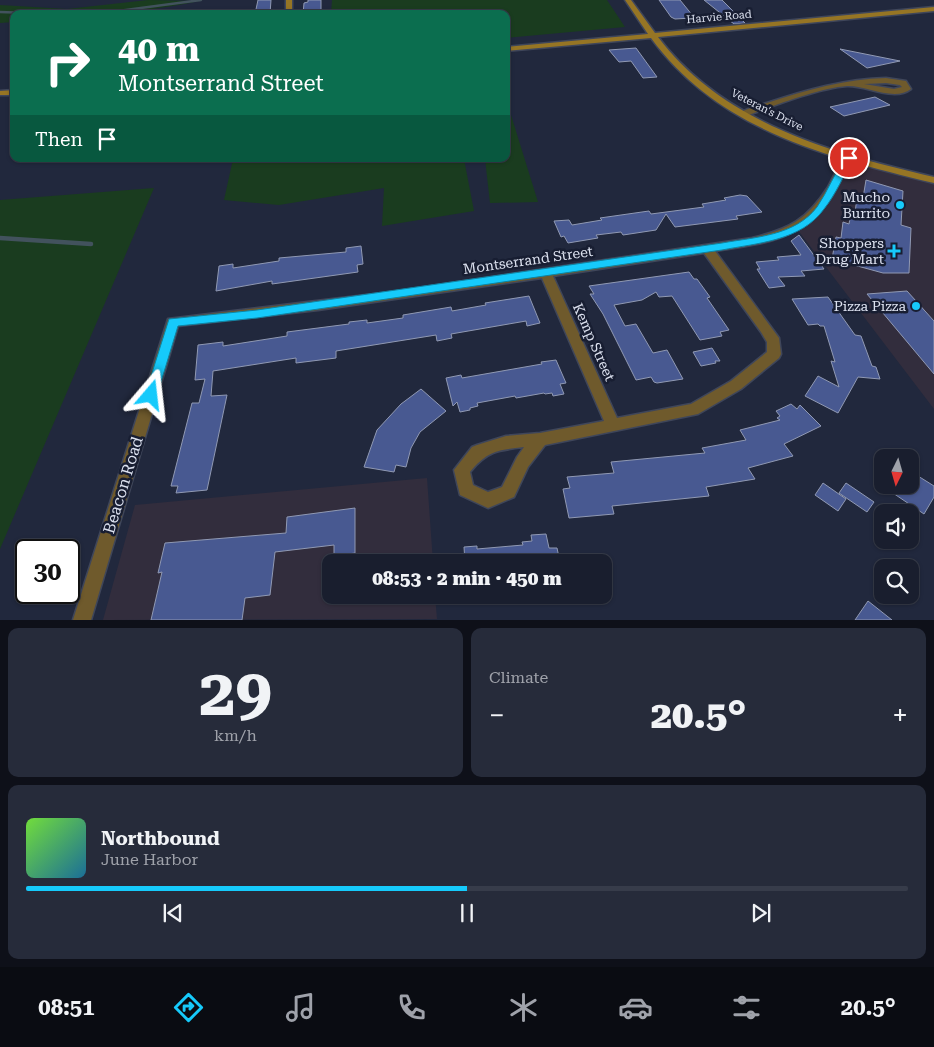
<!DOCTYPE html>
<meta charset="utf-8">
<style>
body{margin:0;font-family:"Roboto Serif",serif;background:#262b3a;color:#f1f3f6;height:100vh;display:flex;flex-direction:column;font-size:19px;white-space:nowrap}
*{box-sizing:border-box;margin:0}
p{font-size:16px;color:#9fa2aa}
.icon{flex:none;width:28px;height:28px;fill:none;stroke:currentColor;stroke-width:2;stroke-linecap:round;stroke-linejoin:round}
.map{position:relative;height:620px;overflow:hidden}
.details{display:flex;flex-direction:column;gap:8px;padding:8px;background:#0e1019;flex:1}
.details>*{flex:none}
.guide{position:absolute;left:10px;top:10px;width:500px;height:152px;border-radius:10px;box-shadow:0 1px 4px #0004,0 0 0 1px #373c4a;background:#0b6e4f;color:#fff;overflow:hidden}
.needle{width:32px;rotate:185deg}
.fabs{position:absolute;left:874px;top:449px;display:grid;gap:10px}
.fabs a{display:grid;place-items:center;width:45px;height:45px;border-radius:10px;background:#191e2e;box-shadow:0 1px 4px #0004,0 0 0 1px #373c4a;font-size:25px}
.speed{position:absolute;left:15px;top:539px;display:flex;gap:10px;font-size:25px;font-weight:700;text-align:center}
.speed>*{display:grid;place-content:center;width:65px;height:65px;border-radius:50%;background:#191e2e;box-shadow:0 1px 4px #0004,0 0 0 1px #373c4a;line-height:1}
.speed .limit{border:2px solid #111;border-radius:8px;background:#fff;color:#111}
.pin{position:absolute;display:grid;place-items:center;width:42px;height:42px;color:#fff;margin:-21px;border:2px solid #fff;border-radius:50%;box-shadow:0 1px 5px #0007}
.me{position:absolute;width:55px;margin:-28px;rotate:17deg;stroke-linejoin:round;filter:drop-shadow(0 0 4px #0008)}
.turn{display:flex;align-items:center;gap:18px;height:105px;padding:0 25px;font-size:22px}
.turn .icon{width:65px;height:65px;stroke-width:2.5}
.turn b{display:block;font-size:35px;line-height:42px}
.then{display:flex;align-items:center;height:48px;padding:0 25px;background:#0003;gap:10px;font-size:19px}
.big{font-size:38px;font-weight:800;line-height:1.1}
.details .tile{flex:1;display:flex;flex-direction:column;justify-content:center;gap:8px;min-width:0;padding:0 18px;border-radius:10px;background:#262b3a}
.details .dial{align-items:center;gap:0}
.dial b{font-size:65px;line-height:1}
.song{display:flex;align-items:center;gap:15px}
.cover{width:60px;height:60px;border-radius:8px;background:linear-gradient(135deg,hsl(100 70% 55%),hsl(200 70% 35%))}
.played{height:5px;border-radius:2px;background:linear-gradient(90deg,#16cafb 50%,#373c4a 50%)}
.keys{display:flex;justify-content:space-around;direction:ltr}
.heat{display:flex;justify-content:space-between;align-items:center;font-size:28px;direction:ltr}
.details .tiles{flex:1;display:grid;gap:8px;grid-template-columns:1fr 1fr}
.tile:last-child{grid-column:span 2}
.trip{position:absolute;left:322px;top:554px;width:290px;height:50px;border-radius:10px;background:#191e2e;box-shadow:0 1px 4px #0004,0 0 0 1px #373c4a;font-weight:800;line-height:50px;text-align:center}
.dock{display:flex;height:80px;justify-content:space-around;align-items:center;background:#0a0c12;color:#9fa2aa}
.dock .icon{width:35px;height:35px}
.dock .selected{color:#16cafb}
.dock b{font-size:22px;color:#f1f3f6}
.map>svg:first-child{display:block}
.commercial{fill:#322d3d}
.green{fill:#1a3c1f}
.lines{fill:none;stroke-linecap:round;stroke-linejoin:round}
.stream-far1{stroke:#42525d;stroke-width:2.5}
.stream{stroke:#42525d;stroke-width:4.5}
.building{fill:#485991;stroke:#9099b3}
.street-casing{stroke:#3f465a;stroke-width:3}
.secondary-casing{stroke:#3f465a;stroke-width:3}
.street{fill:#6f5a2c;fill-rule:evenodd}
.secondary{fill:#967524;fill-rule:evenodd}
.route{fill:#16cafb;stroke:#0e83a3}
.poi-dot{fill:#16cafb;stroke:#181e32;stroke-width:2}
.labels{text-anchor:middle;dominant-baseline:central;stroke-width:5;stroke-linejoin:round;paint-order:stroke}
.far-street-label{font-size:11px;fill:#dde2f0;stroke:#181e32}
.poi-label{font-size:14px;fill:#dde2f0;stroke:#181e32;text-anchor:end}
.street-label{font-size:14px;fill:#dde2f0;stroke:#181e32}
.near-street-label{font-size:16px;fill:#dde2f0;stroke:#181e32}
</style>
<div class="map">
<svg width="934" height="620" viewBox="0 0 934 620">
<rect width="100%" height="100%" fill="#21283d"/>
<path class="commercial" d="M849,158L934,180V409L797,229L812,217Z
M427,478L433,562H331V595H435L437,619L103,620L135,505Z"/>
<path class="green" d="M148,0L199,1C136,15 78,14 14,14V22L0,23V5L67,9Z
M332,0H607L625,27L506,38V14H331Z
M506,109L511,115L538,202L490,203L485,159H506Z
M233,159H464L474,211L382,226L384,188L279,205L224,200Z
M154,188L0,549V200Z"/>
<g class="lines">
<path class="stream-far1" d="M0,12L56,14
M71,14L118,11L201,0"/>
<path class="stream" d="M0,238L91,244"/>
</g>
<path class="building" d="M258,0H271L270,14H255Z
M308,0H321V12L303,14L304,3L308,2Z
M659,0H680L693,16H690L692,18L675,19L671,17Z
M704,0H722L745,23L734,24Z
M636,48L657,77L643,78L631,61L619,62L609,50Z
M840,49L900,61L867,68Z
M875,97L890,105L844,116L830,107Z
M866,180L903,191L901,225L911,228L909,273H883L832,259L836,237L841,238L843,222L849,224L851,213L855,214L857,196L863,198Z
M740,195L747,196L762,212L736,216L738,219L675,227L666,214L656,230L623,235L621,232L596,235L598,238L568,243L564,236L561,237L554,221L569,220L572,225L602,220L600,218L649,211L651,214L704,207L702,204L726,200L724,198Z
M799,235L824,269L801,271L805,276L778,277L785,286L769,288L757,269H760L756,262L779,260L777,257L801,255L791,241Z
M361,246L363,264L357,265L358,272L272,284V281L216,291L219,266L233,264V268L279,261V258L346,252V248Z
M689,272L694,279H697L710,297L707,298L729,330L720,332L722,336L700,340L672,296L659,297L656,292L642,300L614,305L625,326L636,324L653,353L667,350L683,379L657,383L654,382L651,377L636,380L603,314L590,294H594L589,286Z
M907,291L934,321V374L867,294Z
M529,296L540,323L527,326L526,321L451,334L452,338L437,341L436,335L336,351V358L296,363V358L213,371L211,396L227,395L207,490L176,493L178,486H171L192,403H199L205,379L195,380L198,345L223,342V346L287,336V332L349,324V322L367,320V323L403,318V315L451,307L452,311L486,305L485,303Z
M828,297L855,335L861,336L872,366L876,367L880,379L858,377L838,413L805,396L818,376L839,387L831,361L835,362L824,326H820L818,324L808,325L792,299Z
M712,348L720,361H715L716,363L701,366L693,352Z
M556,360L566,383L560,384L564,394L553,396L552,393L545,394L544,393L516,398L515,396L477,403L478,406L470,408V410L460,412L457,402L453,406L446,378L461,375L462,378L542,364L541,362Z
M421,389L446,411L420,432L411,448L406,467L396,465L394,472L364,467L377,430L401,404Z
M791,404L797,409L800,405L821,426L784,444L793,456L748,468L755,479L706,487L709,496L612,506L614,514L569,518L563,489L570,488L567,477L614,473L611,462L705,453L702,448L746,440L740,430L780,420L777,418L780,416L776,411Z
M910,471L934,486V497L924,514L881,485H910Z
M823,483L846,499L838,511L815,495Z
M846,483L874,502L867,512L839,493Z
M355,508V553L334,556V545L275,552L270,595L245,598L242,620H151L162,572L158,573L165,543L286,533L287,517Z
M546,534L549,548H557L560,562H465L464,547L477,546V549L523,545L522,542L532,541L531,535Z
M868,601L892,620H855Z"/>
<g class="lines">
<g class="street-casing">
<path id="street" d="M886,78L906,81L911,89C894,102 866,85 847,86C819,88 773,106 746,116L739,114C746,108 758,106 767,103C806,90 845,79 886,78ZM886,83L900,85L902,87L894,89L864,84Z
M849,155L854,158C844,172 838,188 828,202C800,241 759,244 715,251L779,338L781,354L779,358L741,389L698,414L545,445L528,467L514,497L488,508L460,495L454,470L472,447L477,445L506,436L540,433L604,421L542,278L318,310L178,326L91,620H73L168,319L391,292L752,238C789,229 807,220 828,187C833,178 837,168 843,159ZM704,253L761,332L767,342V352L731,381L691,404L617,418L553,276ZM524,447L517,457L502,487L488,492L473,485L470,472C487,451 498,450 524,447Z"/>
</g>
<g class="secondary-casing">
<path id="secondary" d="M286,0H292V14H286Z
M625,0H631L655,33L934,7V11L658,37C724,124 832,153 934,177V183C828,157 719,131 651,38L506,51V47L648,34Z
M14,90V95H0V91Z"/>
</g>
<use href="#street" class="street"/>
<use href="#secondary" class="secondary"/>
</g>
<path class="route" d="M846,156L853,158C844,175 836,194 824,209C801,241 758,243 722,250L257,318L178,326L157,395L156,398L151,400L146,398L145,395L169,319L257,310L722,243C755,237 795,236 817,207C828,191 835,172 846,156Z"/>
<g class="poi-dot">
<circle cx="900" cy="205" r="5"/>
<path d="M891.5 243.5h5v5h5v5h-5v5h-5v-5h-5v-5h5z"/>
<circle cx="916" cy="306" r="5"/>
</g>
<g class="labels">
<g class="far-street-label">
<text transform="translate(719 17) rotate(-5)">Harvie Road</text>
<text transform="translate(767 110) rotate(27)">Veteran's Drive</text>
</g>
<g class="poi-label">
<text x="890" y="197">Mucho<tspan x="890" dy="16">Burrito</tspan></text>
<text x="884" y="243">Shoppers<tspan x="884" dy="16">Drug Mart</tspan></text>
<text x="906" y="306">Pizza Pizza</text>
</g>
<g class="street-label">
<text transform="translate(528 260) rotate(-8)">Montserrand Street</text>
<text transform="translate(594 342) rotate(66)">Kemp Street</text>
</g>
<g class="near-street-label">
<text transform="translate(123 485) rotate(-73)">Beacon Road</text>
</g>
</g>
</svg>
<div class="fabs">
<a><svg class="needle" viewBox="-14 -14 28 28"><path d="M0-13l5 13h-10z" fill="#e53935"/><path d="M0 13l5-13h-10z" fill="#9fa2aa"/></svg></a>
<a><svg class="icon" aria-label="sound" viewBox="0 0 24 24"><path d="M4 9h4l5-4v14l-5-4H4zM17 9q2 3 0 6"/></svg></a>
<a><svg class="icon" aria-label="search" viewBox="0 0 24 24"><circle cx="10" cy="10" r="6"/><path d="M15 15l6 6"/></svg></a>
</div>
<div class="speed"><div class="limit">30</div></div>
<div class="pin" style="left:849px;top:158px;background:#d93025"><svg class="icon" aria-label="arrive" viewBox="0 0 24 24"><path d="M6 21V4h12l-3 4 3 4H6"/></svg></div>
<svg class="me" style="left:151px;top:395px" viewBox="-20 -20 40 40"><path d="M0-17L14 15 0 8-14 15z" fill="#16cafb" stroke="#fff" stroke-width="4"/></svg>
<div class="trip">08:53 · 2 min · 450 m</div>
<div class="guide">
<div class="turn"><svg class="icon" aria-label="right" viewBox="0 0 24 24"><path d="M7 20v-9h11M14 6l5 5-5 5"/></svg><div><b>40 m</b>Montserrand Street</div></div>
<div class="then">Then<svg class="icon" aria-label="arrive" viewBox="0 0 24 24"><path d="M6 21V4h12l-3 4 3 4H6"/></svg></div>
</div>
</div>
<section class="details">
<div class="tiles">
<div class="tile dial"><b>29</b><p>km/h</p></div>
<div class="tile"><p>Climate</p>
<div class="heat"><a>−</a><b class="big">20.5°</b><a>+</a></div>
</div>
<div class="tile">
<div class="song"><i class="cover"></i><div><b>Northbound</b><p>June Harbor</p></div></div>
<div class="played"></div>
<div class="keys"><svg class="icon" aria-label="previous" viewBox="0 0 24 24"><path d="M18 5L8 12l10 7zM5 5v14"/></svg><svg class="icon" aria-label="pause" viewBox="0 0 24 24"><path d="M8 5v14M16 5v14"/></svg><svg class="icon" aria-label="next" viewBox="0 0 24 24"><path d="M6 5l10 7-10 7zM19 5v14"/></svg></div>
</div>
</div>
</section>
<nav class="dock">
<b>08:51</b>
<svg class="icon selected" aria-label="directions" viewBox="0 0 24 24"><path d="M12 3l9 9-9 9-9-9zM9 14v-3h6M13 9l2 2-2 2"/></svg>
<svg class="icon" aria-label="music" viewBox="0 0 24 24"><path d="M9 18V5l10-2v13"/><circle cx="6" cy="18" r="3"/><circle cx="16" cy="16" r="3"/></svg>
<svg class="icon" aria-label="phone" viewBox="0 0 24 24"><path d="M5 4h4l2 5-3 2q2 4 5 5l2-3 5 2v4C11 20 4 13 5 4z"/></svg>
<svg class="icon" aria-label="climate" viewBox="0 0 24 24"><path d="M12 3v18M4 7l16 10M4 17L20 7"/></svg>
<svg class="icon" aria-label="car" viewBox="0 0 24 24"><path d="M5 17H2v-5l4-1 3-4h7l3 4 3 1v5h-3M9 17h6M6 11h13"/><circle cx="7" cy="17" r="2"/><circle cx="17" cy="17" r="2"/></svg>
<svg class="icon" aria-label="filters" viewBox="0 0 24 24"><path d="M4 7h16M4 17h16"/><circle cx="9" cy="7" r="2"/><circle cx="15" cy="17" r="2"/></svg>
<b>20.5°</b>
</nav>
